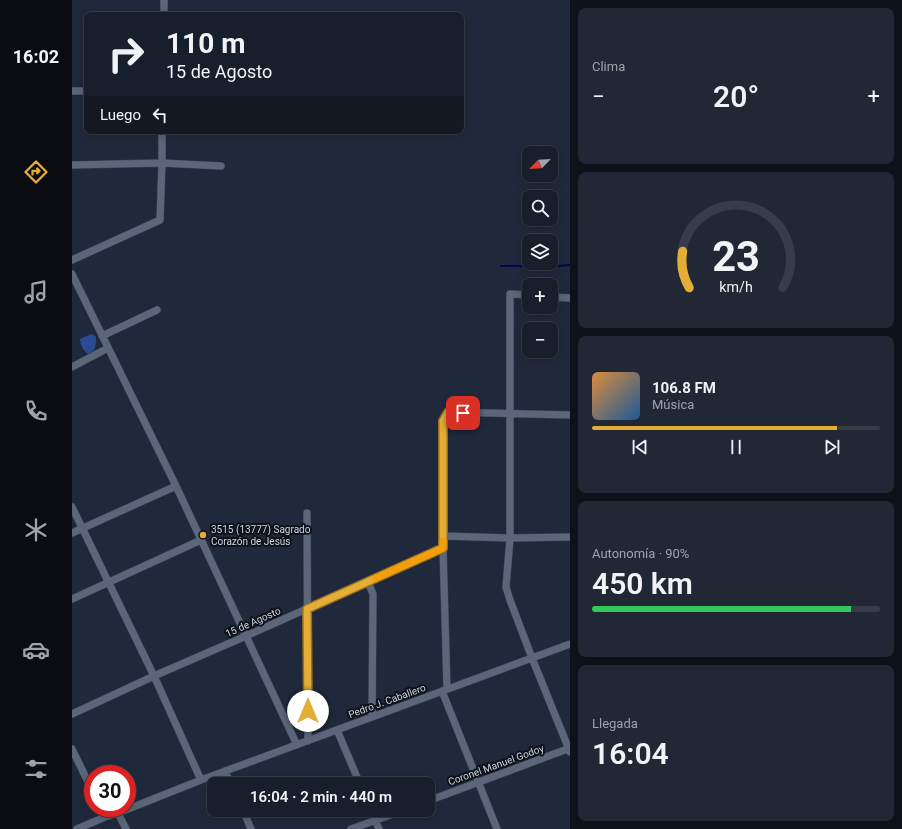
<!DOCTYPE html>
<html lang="es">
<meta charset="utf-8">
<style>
body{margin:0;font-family:Roboto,sans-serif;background:#212734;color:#f1f3f6;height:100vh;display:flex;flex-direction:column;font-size:15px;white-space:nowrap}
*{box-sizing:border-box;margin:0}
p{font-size:13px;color:#9fa2a9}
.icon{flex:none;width:22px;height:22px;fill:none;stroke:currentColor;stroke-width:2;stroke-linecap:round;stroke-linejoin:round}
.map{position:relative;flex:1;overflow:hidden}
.details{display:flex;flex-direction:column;gap:8px;padding:8px;background:#0d1118;width:332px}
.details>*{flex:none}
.top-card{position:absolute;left:12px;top:12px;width:380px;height:122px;border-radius:8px;box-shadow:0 2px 10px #0003,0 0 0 1px #363d48;background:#181f2c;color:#f1f3f6;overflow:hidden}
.needle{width:26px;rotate:245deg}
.buttons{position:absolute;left:450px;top:146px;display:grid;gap:8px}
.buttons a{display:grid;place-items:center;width:36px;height:36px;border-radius:8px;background:#181f2c;box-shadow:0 2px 10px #0003,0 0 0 1px #363d48;font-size:20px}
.speed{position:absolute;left:12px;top:765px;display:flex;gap:8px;font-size:20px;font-weight:700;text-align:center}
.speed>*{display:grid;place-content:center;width:52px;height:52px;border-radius:50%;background:#181f2c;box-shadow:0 2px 10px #0003,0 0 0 1px #363d48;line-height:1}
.speed .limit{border:6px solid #d22;background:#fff;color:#111}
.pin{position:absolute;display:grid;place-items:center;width:34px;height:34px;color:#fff;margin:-17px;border-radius:8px;box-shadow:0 2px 6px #0006}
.me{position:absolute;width:44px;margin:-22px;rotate:0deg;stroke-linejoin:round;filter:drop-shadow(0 0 3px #0008)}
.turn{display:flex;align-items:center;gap:14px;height:84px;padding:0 16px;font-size:18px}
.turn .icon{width:52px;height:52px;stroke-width:2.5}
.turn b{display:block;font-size:28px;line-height:34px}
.then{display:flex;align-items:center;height:38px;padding:0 16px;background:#0003;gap:8px;font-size:15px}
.big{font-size:30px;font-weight:600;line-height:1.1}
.details .widget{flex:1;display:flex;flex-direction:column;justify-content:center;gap:6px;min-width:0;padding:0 14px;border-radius:8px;background:#212734}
.details .dial{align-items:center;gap:0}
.dial svg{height:104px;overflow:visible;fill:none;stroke:#363d48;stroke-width:7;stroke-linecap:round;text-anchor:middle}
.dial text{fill:#f1f3f6;stroke:none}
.song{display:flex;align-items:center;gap:12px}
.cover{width:48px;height:48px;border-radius:6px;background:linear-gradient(135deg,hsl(30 70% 55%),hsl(210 70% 35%))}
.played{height:4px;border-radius:2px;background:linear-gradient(90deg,#e4ad35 85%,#363d48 85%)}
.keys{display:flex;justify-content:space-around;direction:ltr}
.heat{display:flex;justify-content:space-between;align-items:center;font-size:22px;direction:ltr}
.charge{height:6px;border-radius:3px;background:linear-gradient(90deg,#34c759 90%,#363d48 0)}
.trip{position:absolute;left:135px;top:777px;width:228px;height:40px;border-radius:8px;background:#181f2c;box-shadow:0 2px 10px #0003,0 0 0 1px #363d48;font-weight:600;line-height:40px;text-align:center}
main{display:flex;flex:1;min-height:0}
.tab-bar{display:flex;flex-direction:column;width:72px;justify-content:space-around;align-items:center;background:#0a0c12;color:#9fa2a9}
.tab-bar .icon{width:28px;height:28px}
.tab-bar .on{color:#e4ad35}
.tab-bar b{font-size:18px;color:#f1f3f6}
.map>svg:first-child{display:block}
.forest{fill:#284b91}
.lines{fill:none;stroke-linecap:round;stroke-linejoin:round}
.stream{stroke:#00074c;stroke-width:2}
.minor-casing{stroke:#3c4453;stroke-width:8}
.minor{stroke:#5b667a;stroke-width:7}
.route-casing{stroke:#947022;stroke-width:10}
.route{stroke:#e4ad35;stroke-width:7}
.slow{stroke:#f59e0b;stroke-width:7}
.poi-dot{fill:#e4ad35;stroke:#0e121a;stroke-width:1.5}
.labels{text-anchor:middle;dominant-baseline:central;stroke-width:4;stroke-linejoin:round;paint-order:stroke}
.poi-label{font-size:10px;fill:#ced4e0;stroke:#0e121a;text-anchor:start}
.street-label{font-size:10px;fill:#ced4e0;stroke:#0e121a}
</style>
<main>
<nav class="tab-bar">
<b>16:02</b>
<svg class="icon on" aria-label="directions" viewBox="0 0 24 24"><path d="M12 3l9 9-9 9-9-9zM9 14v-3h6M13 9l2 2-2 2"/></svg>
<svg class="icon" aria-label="music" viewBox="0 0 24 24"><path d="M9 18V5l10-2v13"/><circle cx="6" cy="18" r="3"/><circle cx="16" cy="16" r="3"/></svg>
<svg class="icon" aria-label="phone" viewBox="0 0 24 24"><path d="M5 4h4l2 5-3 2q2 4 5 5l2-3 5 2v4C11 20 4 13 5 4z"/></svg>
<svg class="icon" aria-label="climate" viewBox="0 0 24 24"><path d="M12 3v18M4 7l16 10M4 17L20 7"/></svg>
<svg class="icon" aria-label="car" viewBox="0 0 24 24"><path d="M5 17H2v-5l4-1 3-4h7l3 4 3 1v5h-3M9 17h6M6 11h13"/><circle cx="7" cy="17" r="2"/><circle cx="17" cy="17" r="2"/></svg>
<svg class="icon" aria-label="filters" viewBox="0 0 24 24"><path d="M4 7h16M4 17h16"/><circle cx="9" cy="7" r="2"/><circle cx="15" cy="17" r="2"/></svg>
</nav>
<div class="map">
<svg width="498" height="829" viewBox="0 0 498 829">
<rect width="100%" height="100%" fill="#20293b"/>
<path class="forest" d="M19,334L22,335L24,337C24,346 24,351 16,354C11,351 8,344 8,339Z"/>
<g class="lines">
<path class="stream" d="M429,266H448L460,268L498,265"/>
<g class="minor-casing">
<path id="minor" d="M92,15V0
M0,91H15
M0,165L90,163L149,166
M0,260L88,220L90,163V131
M0,274L104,486L225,745
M457,295L438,294V538L434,587L438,600L460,658L498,752
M479,297L498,298
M30,336L85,310
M0,367L36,348
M0,507L82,676L129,780
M235,513L236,741
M0,533L104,486
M371,536L438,538L498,537
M296,582L301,594L300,717
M0,599L129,540
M375,689L371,548V421L375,412L498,415
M370,691L425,829
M0,714L82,676L174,636L371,548
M265,730L288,784
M0,749L21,792
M153,771L159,784
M356,801L498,748
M29,808L33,817
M171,810L179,829
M299,810L307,829
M46,813L54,829
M5,829L33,817L46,813L129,780L498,644
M279,829L332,810"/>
</g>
<use href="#minor" class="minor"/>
</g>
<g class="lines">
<g class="route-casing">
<path id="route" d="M236,711L235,609L371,548V421L376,412L391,413"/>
</g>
<use href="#route" class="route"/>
<path class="slow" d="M304,578L371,548V541"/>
</g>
<circle class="poi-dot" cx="131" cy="535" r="4"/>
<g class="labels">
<g class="poi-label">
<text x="139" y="529">3515 (13777) Sagrado<tspan x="139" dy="12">Corazón de Jesús</tspan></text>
</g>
<g class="street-label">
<text transform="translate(181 622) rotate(-24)">15 de Agosto</text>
<text transform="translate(315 701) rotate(-20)">Pedro J. Caballero</text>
<text transform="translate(424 765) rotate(-20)">Coronel Manuel Godoy</text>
</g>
</g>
</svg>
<div class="buttons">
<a><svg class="needle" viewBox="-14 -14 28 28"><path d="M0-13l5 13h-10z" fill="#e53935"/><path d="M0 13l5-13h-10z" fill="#9fa2a9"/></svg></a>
<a><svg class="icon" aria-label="search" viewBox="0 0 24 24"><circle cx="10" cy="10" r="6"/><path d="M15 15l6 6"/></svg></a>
<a><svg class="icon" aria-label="layers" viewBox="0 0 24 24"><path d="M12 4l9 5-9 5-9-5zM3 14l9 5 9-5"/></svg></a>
<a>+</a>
<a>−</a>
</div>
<div class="speed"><div class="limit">30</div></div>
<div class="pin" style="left:391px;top:413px;background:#d93025"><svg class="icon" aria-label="arrive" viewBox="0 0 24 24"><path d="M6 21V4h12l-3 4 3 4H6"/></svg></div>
<svg class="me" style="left:236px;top:711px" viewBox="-20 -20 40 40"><circle r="19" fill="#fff"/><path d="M0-13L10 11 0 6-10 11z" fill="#e4ad35"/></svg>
<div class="trip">16:04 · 2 min · 440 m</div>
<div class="top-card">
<div class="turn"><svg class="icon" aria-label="right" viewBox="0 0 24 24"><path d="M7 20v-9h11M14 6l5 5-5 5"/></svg><div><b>110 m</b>15 de Agosto</div></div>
<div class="then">Luego<svg class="icon" aria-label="left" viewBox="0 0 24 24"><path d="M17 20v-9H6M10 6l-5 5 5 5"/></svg></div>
</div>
</div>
<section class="details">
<div class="widget"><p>Clima</p>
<div class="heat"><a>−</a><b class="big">20°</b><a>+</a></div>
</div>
<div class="widget dial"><svg viewBox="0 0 100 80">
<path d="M14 69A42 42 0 1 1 86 69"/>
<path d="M14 69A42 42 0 0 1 9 41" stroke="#e4ad35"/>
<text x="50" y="56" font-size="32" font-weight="700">23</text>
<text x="50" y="72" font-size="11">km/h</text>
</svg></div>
<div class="widget">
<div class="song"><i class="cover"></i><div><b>106.8 FM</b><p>Música</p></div></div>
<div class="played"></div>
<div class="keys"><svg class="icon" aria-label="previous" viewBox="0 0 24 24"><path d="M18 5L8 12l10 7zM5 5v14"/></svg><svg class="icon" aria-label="pause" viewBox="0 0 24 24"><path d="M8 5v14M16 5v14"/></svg><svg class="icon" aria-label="next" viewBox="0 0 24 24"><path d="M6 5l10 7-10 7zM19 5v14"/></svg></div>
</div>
<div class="widget"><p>Autonomía · 90%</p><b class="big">450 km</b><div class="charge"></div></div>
<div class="widget"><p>Llegada</p><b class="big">16:04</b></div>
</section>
</main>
